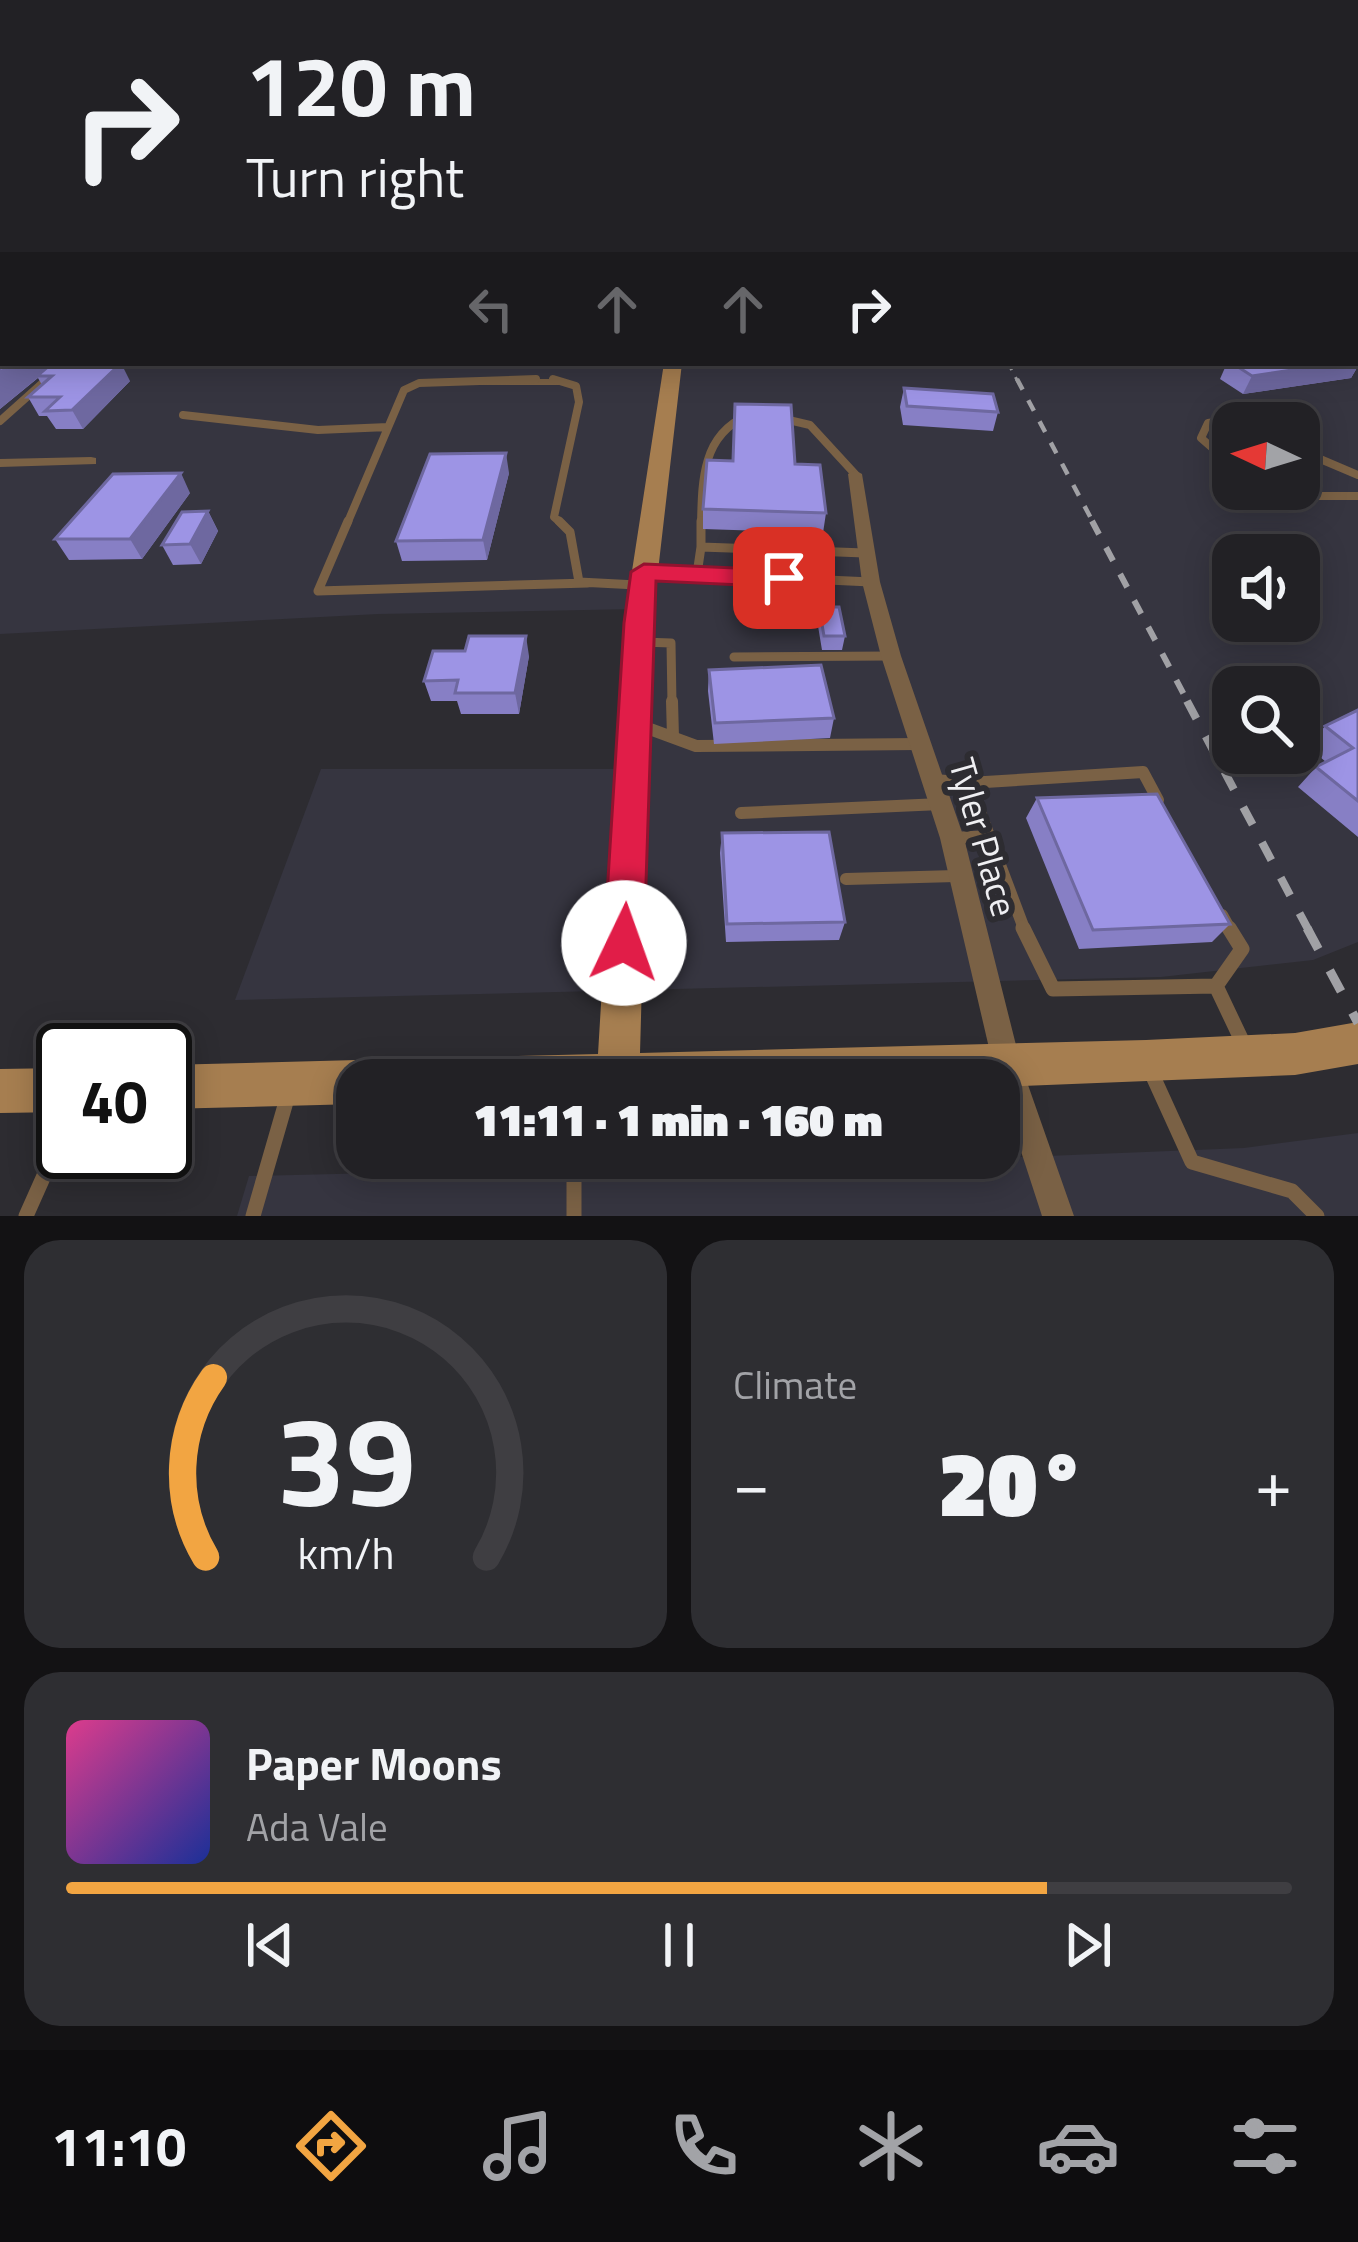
<!DOCTYPE html>
<meta charset="utf-8">
<style>
body{margin:0;font-family:"Titillium Web",sans-serif;background:#2e2e32;color:#f1f3f6;height:100vh;display:flex;flex-direction:column;font-size:45px;white-space:nowrap}
*{box-sizing:border-box;margin:0}
p{font-size:39px;color:#a2a3a7}
.icon{flex:none;width:66px;height:66px;fill:none;stroke:currentColor;stroke-width:2;stroke-linecap:round;stroke-linejoin:round}
.map{position:relative;height:1216px;overflow:hidden}
.details{display:flex;flex-direction:column;gap:24px;padding:24px;background:#131214;flex:1}
.details>*{flex:none}
.banner{position:absolute;left:0px;top:0px;width:1359px;height:366px;box-shadow:0 6px 30px #0003,0 0 0 3px #3f3e42;background:#222125;color:#f1f3f6;overflow:hidden}
.needle{width:78px;rotate:274deg}
.buttons{position:absolute;left:1212px;top:402px;display:grid;gap:24px}
.buttons a{display:grid;place-items:center;width:108px;height:108px;border-radius:24px;background:#222125;box-shadow:0 6px 30px #0003,0 0 0 3px #3f3e42;font-size:60px}
.speed{position:absolute;left:36px;top:1023px;display:flex;gap:24px;font-size:60px;font-weight:700;text-align:center}
.speed>*{display:grid;place-content:center;width:156px;height:156px;border-radius:50%;background:#222125;box-shadow:0 6px 30px #0003,0 0 0 3px #3f3e42;line-height:1}
.speed .limit{border:6px solid #111;border-radius:18px;background:#fff;color:#111}
.pin{position:absolute;display:grid;place-items:center;width:102px;height:102px;color:#fff;margin:-51px;border-radius:24px;box-shadow:0 6px 18px #0006}
.me{position:absolute;width:132px;margin:-66px;rotate:3deg;stroke-linejoin:round;filter:drop-shadow(0 0 9px #0008)}
.turn{display:flex;align-items:center;gap:42px;height:252px;padding:0 48px;font-size:54px}
.turn .icon{width:156px;height:156px;stroke-width:2.5}
.turn b{display:block;font-size:84px;line-height:102px}
.lanes{display:flex;align-items:center;height:114px;padding:0 48px;background:#0003;justify-content:center;gap:60px;direction:ltr}
.lanes .off{opacity:.35}
.big{font-size:90px;font-weight:800;line-height:1.1}
.details .card{flex:1;display:flex;flex-direction:column;justify-content:center;gap:18px;min-width:0;padding:0 42px;border-radius:36px;background:#2e2e32}
.details .dial{align-items:center;gap:0}
.dial svg{height:312px;overflow:visible;fill:none;stroke:#3f3e42;stroke-width:7;stroke-linecap:round;text-anchor:middle}
.dial text{fill:#f1f3f6;stroke:none}
.song{display:flex;align-items:center;gap:36px}
.cover{width:144px;height:144px;border-radius:18px;background:linear-gradient(135deg,hsl(330 70% 55%),hsl(230 70% 35%))}
.played{height:12px;border-radius:6px;background:linear-gradient(90deg,#f2a542 80%,#3f3e42 80%)}
.keys{display:flex;justify-content:space-around;direction:ltr}
.heat{display:flex;justify-content:space-between;align-items:center;font-size:66px;direction:ltr}
.details .tiles{flex:1;display:grid;gap:24px;grid-template-columns:1fr 1fr}
.card:last-child{grid-column:span 2}
.trip{position:absolute;left:336px;top:1059px;width:684px;height:120px;border-radius:36px;background:#222125;box-shadow:0 6px 30px #0003,0 0 0 3px #3f3e42;font-weight:800;line-height:120px;text-align:center}
.tab-bar{display:flex;height:192px;justify-content:space-around;align-items:center;background:#0e0d0f;color:#a2a3a7}
.tab-bar .icon{width:84px;height:84px}
.tab-bar .selected{color:#f2a542}
.tab-bar b{font-size:54px;color:#f1f3f6}
.map>svg:first-child{display:block}
.built{fill:#363540;fill-rule:evenodd}
.lines{fill:none;stroke-linecap:round;stroke-linejoin:round}
.lane-far4{stroke:#7a6145;stroke-width:6}
.lane-far3{stroke:#7a6145;stroke-width:8}
.lane-far2{stroke:#7a6145;stroke-width:9}
.lane-far1{stroke:#7a6145;stroke-width:12}
.lane{stroke:#7a6145;stroke-width:15}
.street{fill:#7a6145;fill-rule:evenodd}
.secondary{fill:#a67e50;fill-rule:evenodd}
.rail-far4{stroke:#a1a1a5;stroke-width:3;stroke-dasharray:8 8;stroke-linecap:butt}
.rail-far3{stroke:#a1a1a5;stroke-width:4.5;stroke-dasharray:12 12;stroke-linecap:butt}
.rail-far2{stroke:#a1a1a5;stroke-width:6;stroke-dasharray:15 15;stroke-linecap:butt}
.rail-far1{stroke:#a1a1a5;stroke-width:8;stroke-dasharray:20 20;stroke-linecap:butt}
.rail{stroke:#a1a1a5;stroke-width:9;stroke-dasharray:24 24;stroke-linecap:butt}
.wall{fill:#877fc5}
.shaded-wall{fill:#6e68a0}
.building{fill:#9d94e5;stroke:#6e68a0;stroke-width:3}
.route{fill:#e11d48;stroke:#92132f;stroke-width:3}
.labels{text-anchor:middle;dominant-baseline:central;stroke-width:12;stroke-linejoin:round;paint-order:stroke}
.near-street-label{font-size:36px;fill:#efeff2;stroke:#2d2c31}
</style>
<div class="map">
<svg width="1358" height="1216" viewBox="0 0 1358 1216">
<rect width="100%" height="100%" fill="#2d2c31"/>
<path class="built" d="M0,180L3,363H1356L1358,300V942L1313,960L1161,977L235,1000L321,769H630L636,609L378,614L0,634ZM1233,423H1299V489H1233ZM1233,555H1299V621H1233ZM1233,687H1299V753H1233Z
M1358,1133V1216H237L249,1176L999,1158L1244,1148Z"/>
<g class="lines">
<path class="lane-far4" d="M43,382L65,363
M437,382H563"/>
<path class="lane-far3" d="M553,379L576,386L579,402L554,517L562,524
M183,415L318,430L388,427
M780,418L810,425L855,474
M0,421L47,379
M1299,450L1358,475
M1233,466L1201,438L1208,423L1235,419L1244,423
M1274,489L1291,496H1358
M347,524L404,390L419,383L536,379
M701,524C702,481 702,436 746,416"/>
<path class="lane-far2" d="M348,521L318,591L588,583
M559,521L570,532L579,582L637,585
M701,547V521
M650,572L871,582
M697,574L701,547L865,553
M642,642L671,643L672,704
M734,657L891,656"/>
<path class="lane-far1" d="M672,701L673,737
M639,725L696,746L918,744
M935,780L969,783L1143,772L1158,800
M969,783L1025,931
M741,813L941,804
M953,838L990,836
M846,879L956,876
M1222,915L1231,931"/>
<path class="lane" d="M1023,928L1053,989L1216,986
M1216,986L1242,949L1229,928
M1216,986L1244,1045
M1151,1072L1192,1162L1292,1191L1317,1216
M574,1158V1216
M26,1216L63,1133
M253,1216L288,1095"/>
<path class="street" d="M1356,193H1358V197H1356Z
M0,269H3V275H0Z
M91,457L96,458V464L0,467V459Z
M855,470L862,474L880,582L901,656L964,838L1021,1065L1074,1216H1042L993,1065L940,838L881,656L862,582L848,474Z"/>
<path class="secondary" d="M3,231V240L0,241V232Z
M1356,272L1358,273V283L1356,282Z
M664,363H682L652,623L640,1053L1146,1040L1295,1033L1358,1022V1064L1295,1075L999,1087V1080H412L419,1065L434,1058L598,1054L624,623Z
M357,1060L372,1067L378,1080H357V1104L165,1109V1065Z
M63,1068V1112L0,1113V1069Z"/>
<path class="rail-far4" d="M1008,363L1018,382"/>
<path class="rail-far3" d="M1017,379L1094,524"/>
<path class="rail-far2" d="M1092,521L1189,704"/>
<path class="rail-far1" d="M1187,701L1309,931"/>
<path class="rail" d="M1307,928L1358,1023"/>
</g>
<path class="wall" d="M0,180H3V216H0Z
M1358,306V366L1351,378L1243,394L1220,379L1227,363H1356Z
M0,342L51,364L130,381L83,429H56L47,416H39L28,397L42,385L38,378L0,409Z
M904,388L998,412L993,431L903,425L900,407Z
M795,464L826,513L823,533L703,529V509Z
M509,473L487,560L402,561L396,541Z
M190,493L142,559L69,560L55,539Z
M208,511L218,531L201,564L173,565L162,545Z
M819,607L845,636L842,650H822L817,620Z
M529,656L519,714H461L457,701H431L424,681Z
M709,670L834,718L830,738L714,744L708,691Z
M1358,710V837L1298,787L1316,767L1326,762L1308,747L1325,726Z
M1037,798L1230,924L1212,942L1079,949L1026,818Z
M722,833L845,922L839,940L726,942L720,853Z"/>
<path class="shaded-wall" d="M1358,360V366L1351,378L1243,394L1252,376L1339,363H1356Z
M12,363H50L52,366L0,409V373Z
M121,363L130,381L83,429L72,410Z
M506,453L509,473L487,560L483,540Z
M181,473L190,493L142,559L130,539Z
M208,511L218,531L201,564L190,544Z
M526,636L529,656L519,714L515,693Z"/>
<path class="building" d="M1356,305L1358,306V343H1356Z
M0,342H3V363H12L0,373Z
M121,363L72,410L45,411L60,397H28L52,376H37L51,364Z
M1232,363H1339L1252,376Z
M904,388L993,394L998,412L907,406Z
M735,404L791,405L795,464L820,465L826,513L703,509L707,460L733,461Z
M506,453L483,540L396,541L430,454Z
M181,473L130,539H55L113,474Z
M208,511L190,544L162,545L182,512Z
M819,607H839L845,636H824Z
M469,636H526L515,693H455L458,680L424,681L433,651H465Z
M821,665L834,718L715,723L709,670Z
M1358,710V801L1316,767L1353,748L1325,726Z
M1157,794L1230,924L1093,930L1037,798Z
M829,832L845,922L727,924L722,833Z"/>
<linearGradient id="sky" x2="0" y2="1"><stop stop-color="#19181b"/><stop offset="0.51" stop-color="#464b5a"/><stop offset="1" stop-color="#464b5a" stop-opacity="0"/></linearGradient>
<rect width="1358" height="350" fill="url(#sky)"/>
<path class="route" d="M644,564L784,570L797,578L784,587L656,581L644,943L638,957L624,962L610,957L604,943L624,623L631,572Z"/>
<g class="labels">
<g class="near-street-label">
<text transform="translate(984 837) rotate(74)">Tyler Place</text>
</g>
</g>
</svg>
<div class="buttons">
<a><svg class="needle" viewBox="-14 -14 28 28"><path d="M0-13l5 13h-10z" fill="#e53935"/><path d="M0 13l5-13h-10z" fill="#a2a3a7"/></svg></a>
<a><svg class="icon" aria-label="sound" viewBox="0 0 24 24"><path d="M4 9h4l5-4v14l-5-4H4zM17 9q2 3 0 6"/></svg></a>
<a><svg class="icon" aria-label="search" viewBox="0 0 24 24"><circle cx="10" cy="10" r="6"/><path d="M15 15l6 6"/></svg></a>
</div>
<div class="speed"><div class="limit">40</div></div>
<div class="pin" style="left:784px;top:578px;background:#d93025"><svg class="icon" aria-label="arrive" viewBox="0 0 24 24"><path d="M6 21V4h12l-3 4 3 4H6"/></svg></div>
<svg class="me" style="left:624px;top:943px" viewBox="-20 -20 40 40"><circle r="19" fill="#fff"/><path d="M0-13L10 11 0 6-10 11z" fill="#e11d48"/></svg>
<div class="trip">11:11 · 1 min · 160 m</div>
<div class="banner">
<div class="turn"><svg class="icon" aria-label="right" viewBox="0 0 24 24"><path d="M7 20v-9h11M14 6l5 5-5 5"/></svg><div><b>120 m</b>Turn right</div></div>
<div class="lanes"><svg class="icon off" aria-label="left" viewBox="0 0 24 24"><path d="M17 20v-9H6M10 6l-5 5 5 5"/></svg><svg class="icon off" aria-label="ahead" viewBox="0 0 24 24"><path d="M12 20V5M6 11l6-6 6 6"/></svg><svg class="icon off" aria-label="ahead" viewBox="0 0 24 24"><path d="M12 20V5M6 11l6-6 6 6"/></svg><svg class="icon" aria-label="right" viewBox="0 0 24 24"><path d="M7 20v-9h11M14 6l5 5-5 5"/></svg></div>
</div>
</div>
<section class="details">
<div class="tiles">
<div class="card dial"><svg viewBox="0 0 100 80">
<path d="M14 69A42 42 0 1 1 86 69"/>
<path d="M14 69A42 42 0 0 1 16 23" stroke="#f2a542"/>
<text x="50" y="56" font-size="32" font-weight="700">39</text>
<text x="50" y="72" font-size="11">km/h</text>
</svg></div>
<div class="card"><p>Climate</p>
<div class="heat"><a>−</a><b class="big">20°</b><a>+</a></div>
</div>
<div class="card">
<div class="song"><i class="cover"></i><div><b>Paper Moons</b><p>Ada Vale</p></div></div>
<div class="played"></div>
<div class="keys"><svg class="icon" aria-label="previous" viewBox="0 0 24 24"><path d="M18 5L8 12l10 7zM5 5v14"/></svg><svg class="icon" aria-label="pause" viewBox="0 0 24 24"><path d="M8 5v14M16 5v14"/></svg><svg class="icon" aria-label="next" viewBox="0 0 24 24"><path d="M6 5l10 7-10 7zM19 5v14"/></svg></div>
</div>
</div>
</section>
<nav class="tab-bar">
<b>11:10</b>
<svg class="icon selected" aria-label="directions" viewBox="0 0 24 24"><path d="M12 3l9 9-9 9-9-9zM9 14v-3h6M13 9l2 2-2 2"/></svg>
<svg class="icon" aria-label="music" viewBox="0 0 24 24"><path d="M9 18V5l10-2v13"/><circle cx="6" cy="18" r="3"/><circle cx="16" cy="16" r="3"/></svg>
<svg class="icon" aria-label="phone" viewBox="0 0 24 24"><path d="M5 4h4l2 5-3 2q2 4 5 5l2-3 5 2v4C11 20 4 13 5 4z"/></svg>
<svg class="icon" aria-label="climate" viewBox="0 0 24 24"><path d="M12 3v18M4 7l16 10M4 17L20 7"/></svg>
<svg class="icon" aria-label="car" viewBox="0 0 24 24"><path d="M5 17H2v-5l4-1 3-4h7l3 4 3 1v5h-3M9 17h6M6 11h13"/><circle cx="7" cy="17" r="2"/><circle cx="17" cy="17" r="2"/></svg>
<svg class="icon" aria-label="filters" viewBox="0 0 24 24"><path d="M4 7h16M4 17h16"/><circle cx="9" cy="7" r="2"/><circle cx="15" cy="17" r="2"/></svg>
</nav>
